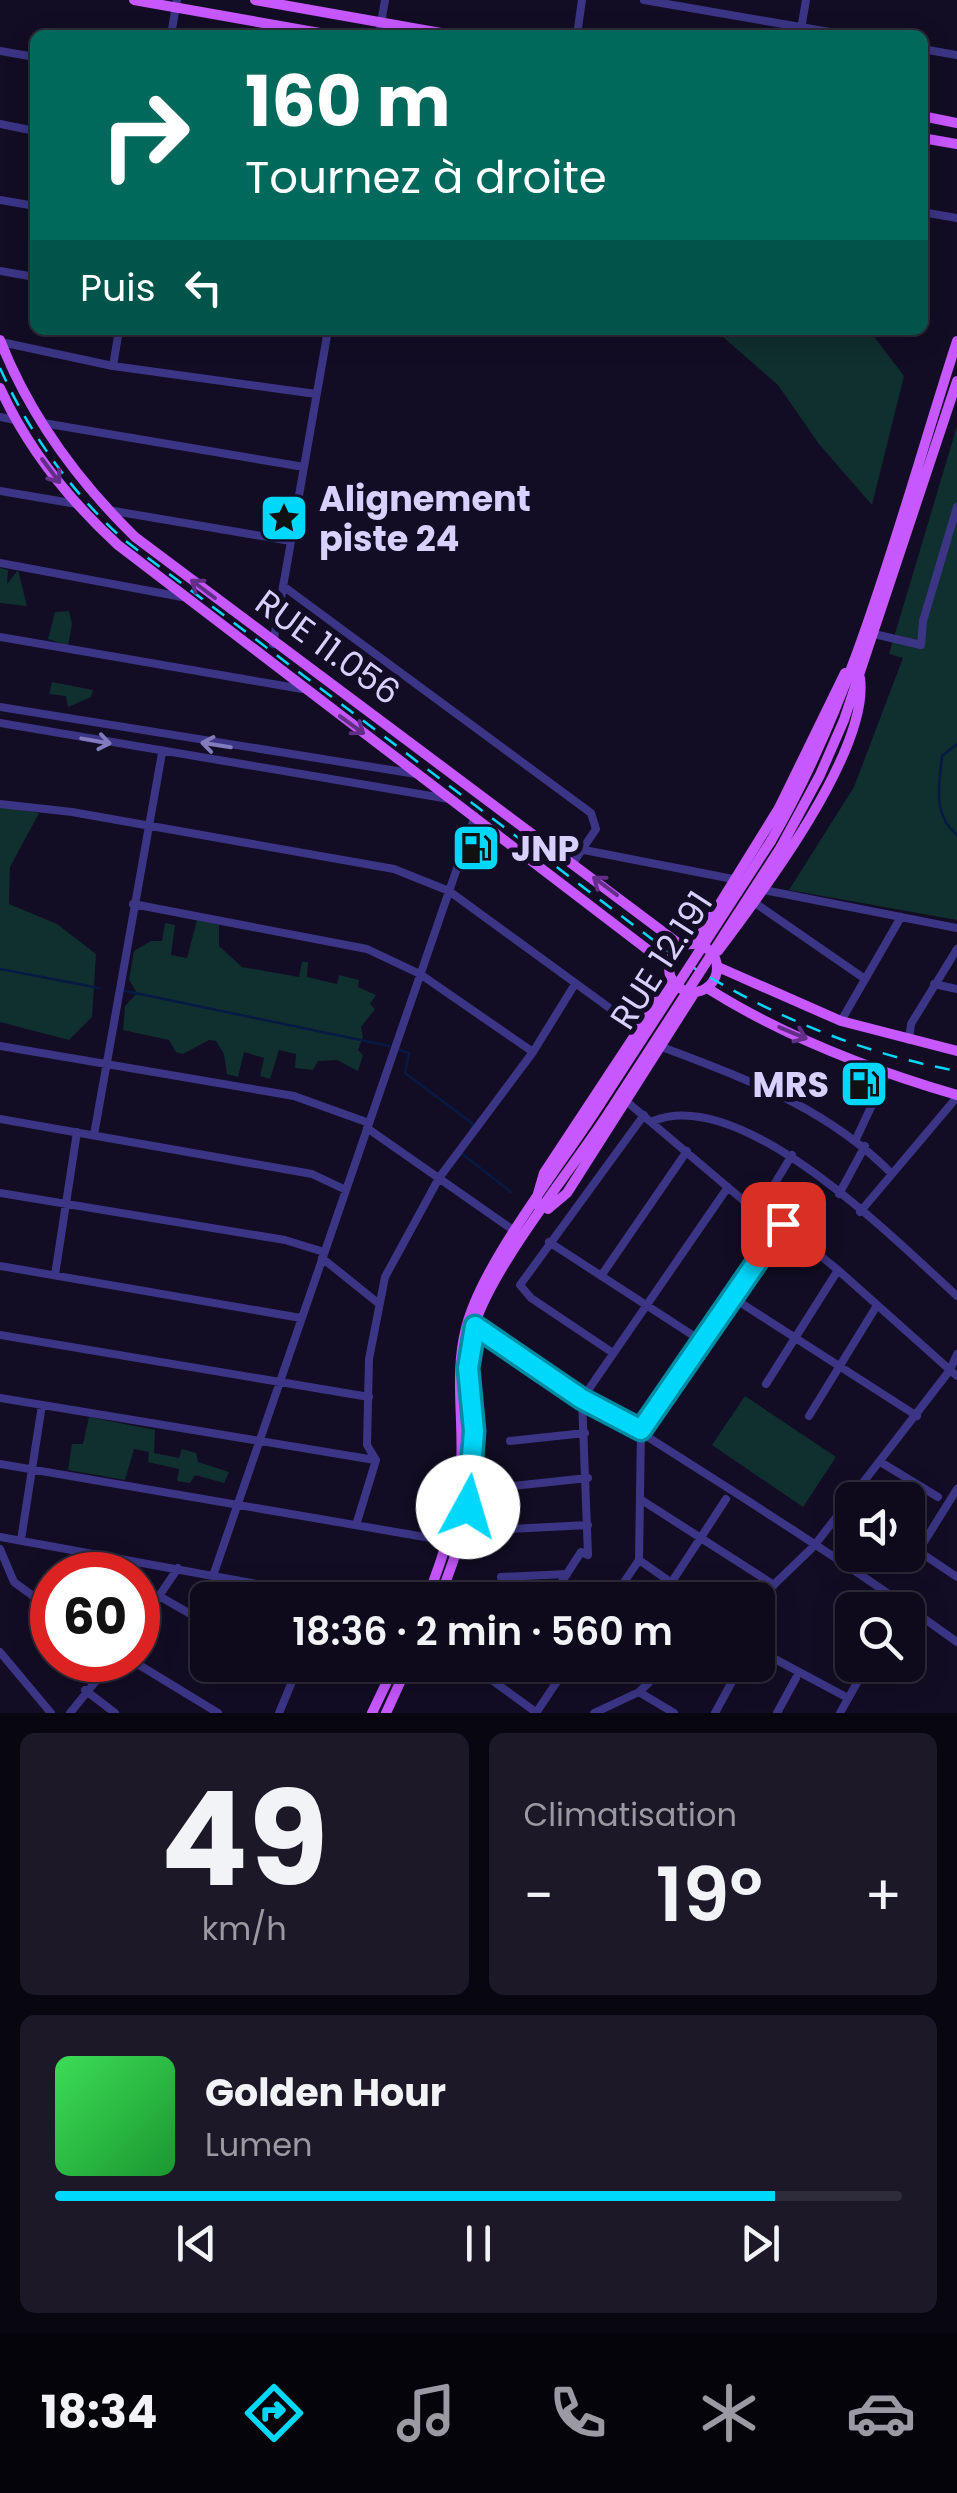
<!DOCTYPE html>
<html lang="fr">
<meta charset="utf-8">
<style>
body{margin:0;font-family:Poppins,sans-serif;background:#1c1828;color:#f1f3f6;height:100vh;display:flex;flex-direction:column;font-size:38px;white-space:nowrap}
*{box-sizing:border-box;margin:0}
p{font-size:32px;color:#9b9aa3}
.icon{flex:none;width:55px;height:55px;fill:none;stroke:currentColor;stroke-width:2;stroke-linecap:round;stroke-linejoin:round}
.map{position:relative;height:1713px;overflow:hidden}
.panel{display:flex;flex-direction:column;gap:20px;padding:20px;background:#08060f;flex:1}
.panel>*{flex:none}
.guide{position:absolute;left:30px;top:30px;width:898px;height:305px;border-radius:15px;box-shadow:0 5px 25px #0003,0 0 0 2px #2e2b3a;background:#00695c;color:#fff;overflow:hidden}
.buttons{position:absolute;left:835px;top:1482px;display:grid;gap:20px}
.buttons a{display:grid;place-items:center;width:90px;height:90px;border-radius:15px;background:#0e0a1b;box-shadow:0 5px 25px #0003,0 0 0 2px #2e2b3a;font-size:50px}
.speed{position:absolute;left:30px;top:1552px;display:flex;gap:20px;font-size:50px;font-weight:700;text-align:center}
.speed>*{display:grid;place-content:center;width:130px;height:130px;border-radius:50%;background:#0e0a1b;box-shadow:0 5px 25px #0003,0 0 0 2px #2e2b3a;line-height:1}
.speed .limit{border:15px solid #d22;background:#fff;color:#111}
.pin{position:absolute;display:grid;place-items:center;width:85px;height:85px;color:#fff;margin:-42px;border-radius:20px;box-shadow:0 5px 15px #0006}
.me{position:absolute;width:110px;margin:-55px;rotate:6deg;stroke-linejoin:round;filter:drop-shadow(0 0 8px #0008)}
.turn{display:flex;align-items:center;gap:35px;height:210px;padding:0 50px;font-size:45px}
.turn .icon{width:130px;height:130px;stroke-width:2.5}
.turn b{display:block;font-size:70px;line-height:85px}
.then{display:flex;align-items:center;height:95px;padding:0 50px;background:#0003;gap:20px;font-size:38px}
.big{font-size:75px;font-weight:600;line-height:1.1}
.panel .widget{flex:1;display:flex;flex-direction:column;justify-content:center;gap:15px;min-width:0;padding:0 35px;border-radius:15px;background:#1c1828}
.panel .dial{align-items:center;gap:0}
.dial b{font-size:130px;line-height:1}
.song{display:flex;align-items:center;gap:30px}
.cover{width:120px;height:120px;border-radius:15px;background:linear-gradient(135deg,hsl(130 70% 55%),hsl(130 70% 35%))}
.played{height:10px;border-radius:5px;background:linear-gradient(90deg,#00d8fb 85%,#2e2b3a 85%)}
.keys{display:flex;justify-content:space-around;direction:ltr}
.heat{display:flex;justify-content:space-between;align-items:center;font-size:55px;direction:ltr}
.panel .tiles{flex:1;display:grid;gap:20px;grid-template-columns:1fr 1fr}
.widget:last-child{grid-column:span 2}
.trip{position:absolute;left:190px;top:1582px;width:585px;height:100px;border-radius:15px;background:#0e0a1b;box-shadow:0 5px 25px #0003,0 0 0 2px #2e2b3a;font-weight:600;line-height:100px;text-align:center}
.menu{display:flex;height:160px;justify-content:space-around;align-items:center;background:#06040b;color:#9b9aa3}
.menu .icon{width:70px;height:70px}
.menu .on{color:#00d8fb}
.menu b{font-size:45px;color:#f1f3f6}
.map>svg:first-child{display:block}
.green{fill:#102f2f}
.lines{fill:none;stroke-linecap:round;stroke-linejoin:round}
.stream{stroke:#071a43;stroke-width:2.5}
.minor{stroke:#3c3586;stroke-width:8}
.major{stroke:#c757ff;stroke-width:10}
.rail{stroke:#00d8fb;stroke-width:2.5;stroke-dasharray:15 12;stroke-linecap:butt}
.major-bridge{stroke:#c757ff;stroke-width:10}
.oneway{stroke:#632e87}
.oneway2{stroke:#827bbc}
.route-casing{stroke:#008ca3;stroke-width:25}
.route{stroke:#00d8fb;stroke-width:18}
.labels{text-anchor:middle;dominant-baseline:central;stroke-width:10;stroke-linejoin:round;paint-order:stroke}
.poi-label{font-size:35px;font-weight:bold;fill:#d8d0ff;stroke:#120d24;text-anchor:start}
.street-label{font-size:35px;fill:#d8d0ff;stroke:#120d24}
</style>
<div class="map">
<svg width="957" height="1713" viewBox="0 0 957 1713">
<rect width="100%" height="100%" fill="#120d24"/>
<path class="green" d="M715,330H869L904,376L872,505L819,444L778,385Z
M957,426V920L789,890L854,787L903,658L889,654Z
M0,568L8,570L7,584L18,570L27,606L0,603Z
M69,611L72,624L68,646L48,639L55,612Z
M52,682L93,690L91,697L68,707L66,696L49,694Z
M0,806L39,813L10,867L9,904L57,924L96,954L92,1017L69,1040L0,1022Z
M197,920L219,925V946L242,967L299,977L302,962H308L307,977L337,984L339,975L359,980L358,987L376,995L370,1004L375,1009L361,1027L363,1037L358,1050L363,1055L358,1071L337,1060L318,1061L313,1070L295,1068L296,1054L279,1050L270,1079L260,1076L264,1058L244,1052L238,1077L227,1074L224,1054L216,1041L209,1040L183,1054L176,1052L169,1040L123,1030L125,1006L137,993L129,980L134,951L151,941H162L165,923L175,925L171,955L187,958Z
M745,1396L836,1457L803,1507L712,1445Z
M89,1417L155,1430L154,1453L179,1458L182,1449L196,1453L198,1462L229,1472L224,1483L195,1475L190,1483L177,1481L179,1469L148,1462L149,1452L134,1449L125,1480L68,1470L72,1444H83Z"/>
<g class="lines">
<path class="stream" d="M957,744L942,756C939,786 932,814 957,835
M0,969L99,988
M121,990L389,1046
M396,1049L409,1053L405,1073L473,1124L470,1132
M461,1153L511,1192"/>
<path class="minor" d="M644,0L847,35
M171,35L177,0
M379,35L385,0
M577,35L582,0
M800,35L806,0
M922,49L957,55
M0,51L35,57
M0,124L35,131
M0,200L35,206
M922,212L957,218
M0,271L35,277
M1,342L113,366L316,394
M113,366L119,330
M0,417L15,420
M43,423L304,467
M0,491L77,504
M108,510L291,541
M0,563L182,597
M283,586L591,813L596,829L573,863
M874,634L921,645L923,621L957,507
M0,637L302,689
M273,644L328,330
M0,707L416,774
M0,723L449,799
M0,804L72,812L394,869L449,891L637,1028
M584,850L733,879
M764,890L957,928
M755,903L865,979
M133,904L367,949L420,974L533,1052
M934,984L957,989
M841,1021L901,917
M909,1040L911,1024L957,949
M0,1046L294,1096L369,1123
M662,1047C748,1080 826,1107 892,1174
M626,1101L757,1212L783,1225L838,1270L950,1370L814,1546L758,1600
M0,1119L312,1174L346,1190
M653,1121C742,1084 895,1240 957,1296
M367,1128L516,1232
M94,1135L162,753
M856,1139L887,1073
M0,1193L285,1240L324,1252
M839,1194L865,1146
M860,1212L957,1097
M762,1215L769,1193L792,1155
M549,1242L700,1340
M322,1258L378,1303
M0,1266L301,1318
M55,1275L77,1132
M601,1276L687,1151
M730,1296L917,1416
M475,1326C635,1432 801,1529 957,1642
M0,1335L369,1397
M613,1353L531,1298L520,1285L644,1115
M957,1354L950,1370L957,1376
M766,1384L838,1270
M0,1398L375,1460
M809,1416L876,1307
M510,1441L585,1433
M882,1463L938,1497
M0,1464L448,1541
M504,1487L588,1478
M640,1499L774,1585
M357,1522L376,1460L367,1445L369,1359L385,1277L439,1178L533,1052L575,984
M510,1529L588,1525
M0,1537L344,1600
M21,1540L42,1405
M908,1544L957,1577
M0,1549L14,1582L52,1610
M919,1550L957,1489
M639,1560L672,1583
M214,1573L475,816
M501,1577L567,1574
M159,1596L208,1624
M550,1600L581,1552L588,1555L582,1399L728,1187
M612,1600L639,1560L641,1430L783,1225
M660,1600L726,1499
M138,1627L178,1568
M758,1650L848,1698
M0,1652L51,1713
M131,1660L218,1713
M281,1665L295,1673
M471,1665L537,1713
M85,1690L115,1713
M639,1692L674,1713
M70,1713L113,1660
M279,1713L299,1665
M536,1713L568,1665
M594,1713L639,1692L667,1665
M715,1713L741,1665
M777,1713L796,1678
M840,1713L867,1665"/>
<path class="major" d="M134,0L331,35
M255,0L452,35
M922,116L957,123
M922,138L957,144
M0,340C29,414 78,481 135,537L682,946
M0,388C27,447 70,501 118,545L669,966
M771,841C859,690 903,507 957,341
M781,847L820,775L844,720L957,381
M669 968a24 24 0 1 1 48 0a24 24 0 1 1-48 0Z
M695,944L779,808L845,673
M718,951C761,894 870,750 860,678
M718,967L841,1021L957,1051
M707,988C783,1036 871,1070 957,1095
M535,1204L544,1173L672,979
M548,1209L567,1193L695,992
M426,1600C444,1557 457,1512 461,1466C464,1420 454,1374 466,1328C482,1263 562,1164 600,1104
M438,1600C462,1546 475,1489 474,1430C473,1399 466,1369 471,1338C483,1276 573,1169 610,1111
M372,1713L395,1665
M386,1713L408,1665"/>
<path class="rail" d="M0,368C28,431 71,492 123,539L673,955C761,1011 854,1052 957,1071"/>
<path class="major-bridge" d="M600,1104L771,841
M610,1111L781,847"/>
</g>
<defs><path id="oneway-shaft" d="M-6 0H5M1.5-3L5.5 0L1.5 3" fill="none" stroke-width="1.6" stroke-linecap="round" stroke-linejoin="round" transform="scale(2.5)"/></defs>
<g class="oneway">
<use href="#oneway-shaft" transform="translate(51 471) rotate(53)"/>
<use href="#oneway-shaft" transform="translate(203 589) rotate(-143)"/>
<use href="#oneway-shaft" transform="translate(352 725) rotate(36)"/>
<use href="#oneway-shaft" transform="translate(605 886) rotate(-143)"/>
<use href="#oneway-shaft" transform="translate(793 1033) rotate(23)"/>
</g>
<g class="oneway2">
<use href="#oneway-shaft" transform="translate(96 741) rotate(10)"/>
<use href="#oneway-shaft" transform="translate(216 745) rotate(-171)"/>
</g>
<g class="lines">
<g class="route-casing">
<path id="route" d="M468,1507L474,1431L468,1368L475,1326L582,1399L641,1430L783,1224"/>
</g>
<use href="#route" class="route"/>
</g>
<defs>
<g id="sight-square" transform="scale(2.5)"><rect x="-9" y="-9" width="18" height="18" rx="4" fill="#00d8fb" stroke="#120d24"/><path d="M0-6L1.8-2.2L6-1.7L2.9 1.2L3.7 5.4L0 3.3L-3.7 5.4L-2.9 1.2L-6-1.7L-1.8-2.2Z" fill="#111"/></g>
<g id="fuel-square" transform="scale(2.5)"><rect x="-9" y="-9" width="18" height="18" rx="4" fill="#00d8fb" stroke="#120d24"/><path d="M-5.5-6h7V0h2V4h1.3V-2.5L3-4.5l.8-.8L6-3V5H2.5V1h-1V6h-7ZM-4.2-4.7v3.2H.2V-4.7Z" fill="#111"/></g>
</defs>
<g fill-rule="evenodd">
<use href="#sight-square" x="284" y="518"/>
<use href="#fuel-square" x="476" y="848"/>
<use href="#fuel-square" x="864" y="1084"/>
</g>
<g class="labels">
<g class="poi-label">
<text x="319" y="498">Alignement<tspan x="319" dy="40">piste 24</tspan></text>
<text x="511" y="848">JNP</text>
<text x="829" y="1084" text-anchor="end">MRS</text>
</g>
<g class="street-label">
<text transform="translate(328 647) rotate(36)">RUE 11.056</text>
<text transform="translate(661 960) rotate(-57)">RUE 12.191</text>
</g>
</g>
</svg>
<div class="buttons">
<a><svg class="icon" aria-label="sound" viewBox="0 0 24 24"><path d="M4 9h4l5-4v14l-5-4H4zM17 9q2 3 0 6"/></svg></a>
<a><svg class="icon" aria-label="search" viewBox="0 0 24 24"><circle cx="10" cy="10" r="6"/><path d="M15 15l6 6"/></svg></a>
</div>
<div class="speed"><div class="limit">60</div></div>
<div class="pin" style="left:783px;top:1224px;background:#d93025"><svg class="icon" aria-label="arrive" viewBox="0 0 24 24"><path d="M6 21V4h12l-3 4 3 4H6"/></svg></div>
<svg class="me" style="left:468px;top:1507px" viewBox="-20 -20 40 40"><circle r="19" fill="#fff"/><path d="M0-13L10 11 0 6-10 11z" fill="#00d8fb"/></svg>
<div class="trip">18:36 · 2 min · 560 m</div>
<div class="guide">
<div class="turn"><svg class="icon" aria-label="right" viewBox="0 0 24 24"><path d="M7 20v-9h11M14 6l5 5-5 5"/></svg><div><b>160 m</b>Tournez à droite</div></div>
<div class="then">Puis<svg class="icon" aria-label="left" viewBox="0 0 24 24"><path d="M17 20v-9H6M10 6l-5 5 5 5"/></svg></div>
</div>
</div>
<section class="panel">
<div class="tiles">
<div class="widget dial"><b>49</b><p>km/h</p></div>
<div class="widget"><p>Climatisation</p>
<div class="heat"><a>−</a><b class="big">19°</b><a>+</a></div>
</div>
<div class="widget">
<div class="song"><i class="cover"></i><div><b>Golden Hour</b><p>Lumen</p></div></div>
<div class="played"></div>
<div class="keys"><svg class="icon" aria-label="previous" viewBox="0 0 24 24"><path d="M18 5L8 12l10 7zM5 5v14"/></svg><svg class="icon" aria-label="pause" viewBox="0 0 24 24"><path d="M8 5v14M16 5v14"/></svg><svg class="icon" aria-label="next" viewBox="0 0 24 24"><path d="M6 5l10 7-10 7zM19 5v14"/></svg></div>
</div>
</div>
</section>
<nav class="menu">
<b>18:34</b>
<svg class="icon on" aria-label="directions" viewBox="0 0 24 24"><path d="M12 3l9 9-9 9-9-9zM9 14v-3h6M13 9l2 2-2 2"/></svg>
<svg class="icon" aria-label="music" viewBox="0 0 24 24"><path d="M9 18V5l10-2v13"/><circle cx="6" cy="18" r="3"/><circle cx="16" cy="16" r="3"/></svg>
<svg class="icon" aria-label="phone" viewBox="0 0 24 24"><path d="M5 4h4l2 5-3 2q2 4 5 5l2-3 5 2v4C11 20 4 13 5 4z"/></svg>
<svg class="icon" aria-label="climate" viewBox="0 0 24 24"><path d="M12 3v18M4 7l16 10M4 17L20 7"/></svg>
<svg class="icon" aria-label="car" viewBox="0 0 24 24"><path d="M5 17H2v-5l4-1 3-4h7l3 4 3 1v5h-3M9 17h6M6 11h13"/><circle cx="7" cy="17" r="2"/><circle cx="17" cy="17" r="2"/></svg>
</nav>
